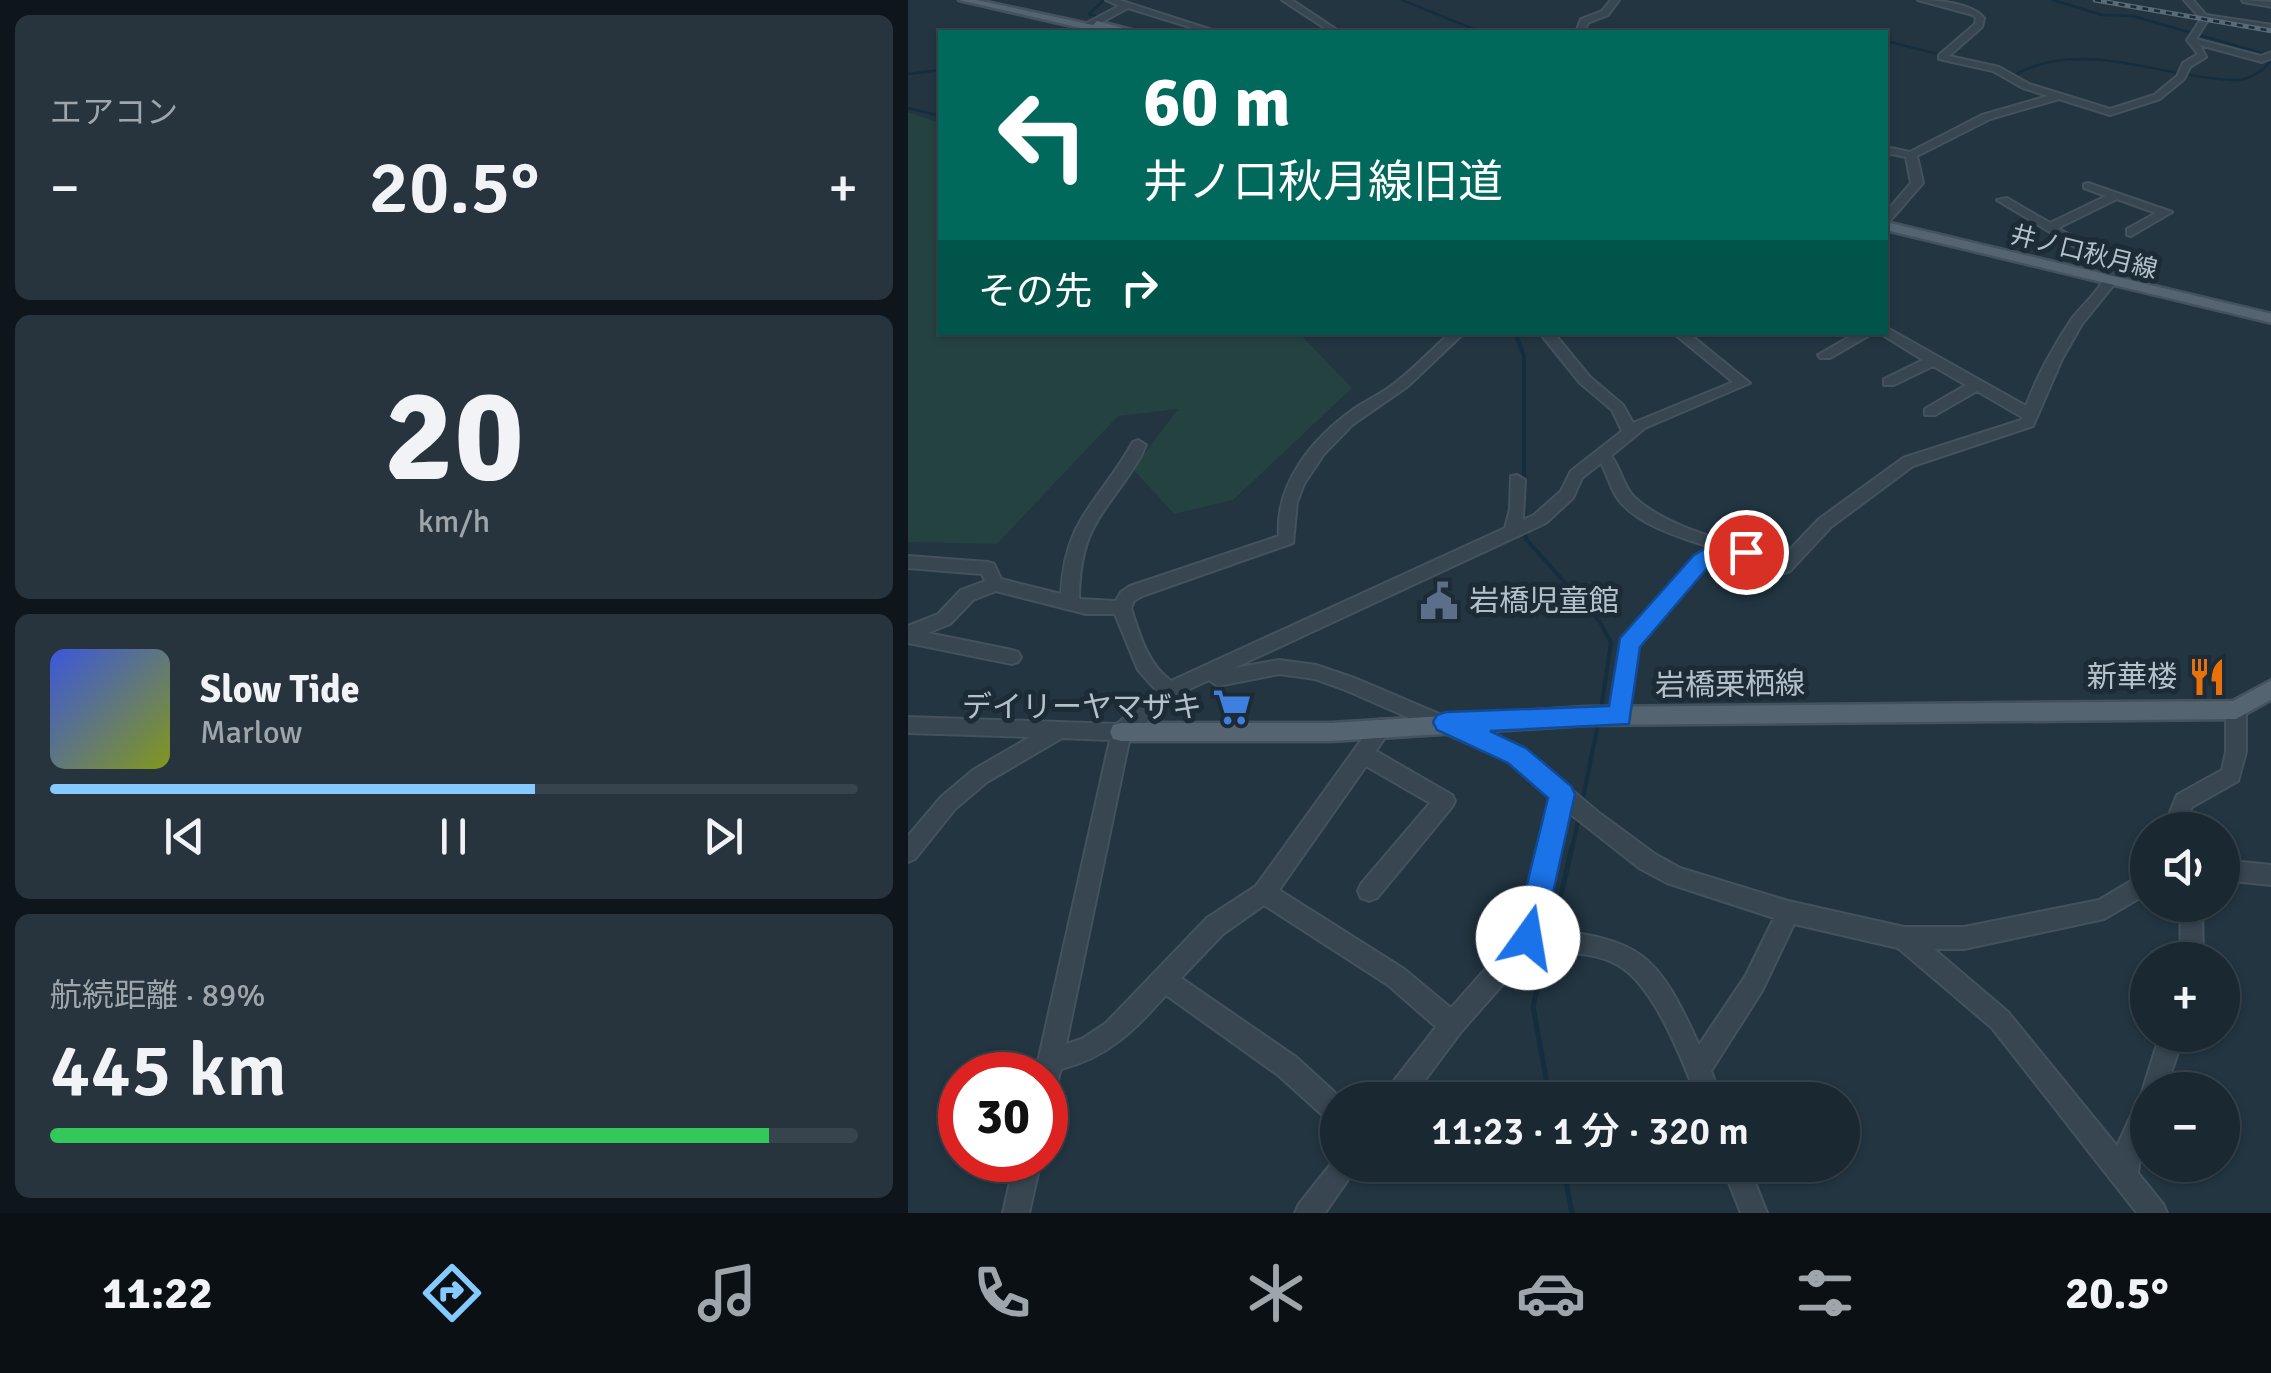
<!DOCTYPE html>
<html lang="ja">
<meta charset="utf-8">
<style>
body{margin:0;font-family:Signika,"Noto Sans JP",sans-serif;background:#27343d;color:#f1f3f6;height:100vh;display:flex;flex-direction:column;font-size:38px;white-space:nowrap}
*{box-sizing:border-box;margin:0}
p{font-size:32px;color:#9fa6ab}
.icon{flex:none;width:55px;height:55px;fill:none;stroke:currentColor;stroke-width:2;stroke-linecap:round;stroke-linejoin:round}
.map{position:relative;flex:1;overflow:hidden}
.panel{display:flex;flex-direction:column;gap:15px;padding:15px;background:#0e161b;width:908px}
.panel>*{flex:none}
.top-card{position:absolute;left:30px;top:30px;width:950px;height:305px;border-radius:0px;box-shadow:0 2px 8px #0004,0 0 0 2px #38444d;background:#00695c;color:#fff;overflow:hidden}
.tools{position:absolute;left:1222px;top:812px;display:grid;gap:20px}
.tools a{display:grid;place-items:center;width:110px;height:110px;border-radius:50%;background:#1a2831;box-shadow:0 2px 8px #0004,0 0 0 2px #38444d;font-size:50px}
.speed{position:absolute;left:30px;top:1052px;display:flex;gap:20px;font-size:50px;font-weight:700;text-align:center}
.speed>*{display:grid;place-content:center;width:130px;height:130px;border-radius:50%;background:#1a2831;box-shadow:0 2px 8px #0004,0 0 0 2px #38444d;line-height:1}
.speed .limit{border:15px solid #d22;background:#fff;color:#111}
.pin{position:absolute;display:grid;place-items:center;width:85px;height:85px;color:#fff;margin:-42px;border:5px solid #fff;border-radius:50%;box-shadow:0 2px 10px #0007}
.me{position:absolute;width:110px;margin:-55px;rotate:13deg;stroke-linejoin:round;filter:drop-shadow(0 0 8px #0008)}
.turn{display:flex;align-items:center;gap:35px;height:210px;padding:0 40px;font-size:45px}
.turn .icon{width:130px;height:130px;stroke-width:2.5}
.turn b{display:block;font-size:70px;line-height:85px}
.then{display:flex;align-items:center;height:95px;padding:0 40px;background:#0003;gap:20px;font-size:38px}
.big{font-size:75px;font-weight:600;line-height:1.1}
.panel .tile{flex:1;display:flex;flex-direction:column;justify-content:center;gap:15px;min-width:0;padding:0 35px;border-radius:15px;background:#27343d}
.panel .dial{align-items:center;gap:0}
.dial b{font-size:130px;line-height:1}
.song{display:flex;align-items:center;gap:30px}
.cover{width:120px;height:120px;border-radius:15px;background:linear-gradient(135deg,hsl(230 70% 55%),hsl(70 70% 35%))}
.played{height:10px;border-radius:5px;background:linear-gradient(90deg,#84caff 60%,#38444d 60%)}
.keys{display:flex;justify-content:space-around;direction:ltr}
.heat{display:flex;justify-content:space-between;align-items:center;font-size:55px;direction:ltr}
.charge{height:15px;border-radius:8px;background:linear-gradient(90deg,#34c759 89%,#38444d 0)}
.trip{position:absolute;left:412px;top:1082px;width:540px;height:100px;border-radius:50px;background:#1a2831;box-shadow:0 2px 8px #0004,0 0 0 2px #38444d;font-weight:600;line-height:100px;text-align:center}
.tab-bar{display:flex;height:160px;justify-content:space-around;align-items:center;background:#0a1014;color:#9fa6ab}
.tab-bar .icon{width:70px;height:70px}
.tab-bar .on{color:#84caff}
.tab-bar b{font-size:45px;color:#f1f3f6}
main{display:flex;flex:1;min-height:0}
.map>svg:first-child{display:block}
.green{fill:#244240}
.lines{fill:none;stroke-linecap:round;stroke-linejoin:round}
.stream-far2{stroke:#142e40;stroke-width:2.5}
.stream-far1{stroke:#142e40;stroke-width:4}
.stream{stroke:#142e40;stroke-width:5}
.minor-casing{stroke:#43525d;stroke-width:4}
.major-casing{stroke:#43525d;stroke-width:5}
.minor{fill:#374651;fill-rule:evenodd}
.major{fill:#546571;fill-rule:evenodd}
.rail-casing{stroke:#586b78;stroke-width:5}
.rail{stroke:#1c2b36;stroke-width:2.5;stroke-dasharray:6;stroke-linecap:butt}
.route{fill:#1a73e8;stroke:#114b97;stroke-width:2.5}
.labels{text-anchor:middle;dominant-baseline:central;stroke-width:10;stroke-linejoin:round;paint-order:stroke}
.far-street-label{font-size:25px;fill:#b3c1cb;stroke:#1c2b36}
.poi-label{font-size:30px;fill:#b3c1cb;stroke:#1c2b36;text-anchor:end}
.street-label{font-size:30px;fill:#b3c1cb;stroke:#1c2b36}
</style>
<main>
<section class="panel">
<div class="tile"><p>エアコン</p>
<div class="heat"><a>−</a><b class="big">20.5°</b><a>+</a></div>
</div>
<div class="tile dial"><b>20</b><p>km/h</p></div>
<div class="tile">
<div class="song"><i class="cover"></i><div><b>Slow Tide</b><p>Marlow</p></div></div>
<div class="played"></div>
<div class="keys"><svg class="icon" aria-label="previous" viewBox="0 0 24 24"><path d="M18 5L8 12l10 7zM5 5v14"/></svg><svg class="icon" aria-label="pause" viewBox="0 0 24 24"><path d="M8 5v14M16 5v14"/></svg><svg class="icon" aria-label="next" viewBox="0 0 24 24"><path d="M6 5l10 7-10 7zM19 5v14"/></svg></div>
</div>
<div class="tile"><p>航続距離 · 89%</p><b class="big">445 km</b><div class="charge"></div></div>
</section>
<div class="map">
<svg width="1364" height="1213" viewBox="0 0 1364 1213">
<rect width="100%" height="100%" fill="#223541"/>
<path class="green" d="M0,112L32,123V332L391,333L444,388L325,500L266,514L225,469L270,409L210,416L89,544L0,542Z"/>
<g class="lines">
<path class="stream-far2" d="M494,0L573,32
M1145,0L1194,15L1225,16L1364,56
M191,17L181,14L196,0
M158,32L168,28
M978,41L1030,54L1031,58
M0,74L32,70
M1103,77C1171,36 1252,78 1326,80C1340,81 1358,70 1364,58
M0,108L32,116"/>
<path class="stream-far1" d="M607,332L616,356V482
M616,496L617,522
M617,531L618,539L692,622L703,643L693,710
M674,803L690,724
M664,849L671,817"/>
<path class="stream" d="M644,934L664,847
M640,948L625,1006L642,1100
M655,1165L664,1213"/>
<g class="minor-casing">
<path id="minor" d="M198,0H211L310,32H298L220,8L181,29H175V25L211,6Z
M374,0H384L432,32H423Z
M703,0H711L700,15L680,23L676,32H668L673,19L694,11Z
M1010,0C1029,0 1064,3 1076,18L1074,27L1041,56L1091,67L1121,84L1202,109L1246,95L1269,76L1275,63L1290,54L1279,40L1293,19L1276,0H1285L1298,15L1364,25V31L1300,20L1288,39L1353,56L1364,52V58L1354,62L1292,45L1298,57L1282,67L1276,79L1252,99L1202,115L1151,99L1082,119L1009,156L1015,183L982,221L978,223V212L1003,183L998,157L978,153V147L1002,152L1074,115L1140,96L1115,88L1085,71L1031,59V55L1067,24L1068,18L1065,15Z
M1334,0L1364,2V7L1335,2Z
M1180,183L1264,212L1223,236L1219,235V229L1248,213L1209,199L1150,228L1212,266L1208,282L1174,324L1154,359L1125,426L1005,466L923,527L882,571L876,573L817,552L799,564L730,646L719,722L712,724L705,722L702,716L712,644L787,556L801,547C772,537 729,525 710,499C702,488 700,475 693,463L674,478L665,498L638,523L326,668L371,660L408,665L449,679L616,750L690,812L747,854L772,868L880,901L996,927H1056L1191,900L1240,871V893L1196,919L1056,949H1026L1100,1012L1209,1146L1234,1092L1252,1035H1276L1257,1090H1240V1133L1232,1153L1230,1173L1255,1204L1259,1213H1229L1084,1028L990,948L886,924L854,991L803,1071L814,1100H790C775,1062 747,986 710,965C686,951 651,953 625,950L552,1033L502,1100H475L478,1091L528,1027L480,985L356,905L315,934L273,978L388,1057L435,1100H430V1125L421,1121L370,1075L258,995C227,1030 199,1058 153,1069L147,1090L138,1093V1075H127L202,740L154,738L79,782L47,809L7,859L0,862V836L33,797L65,770L122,737L0,733V717L209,724L248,690L230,670L207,614H178L88,591L65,600L42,624L20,633L104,650L110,652L113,657L110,662L104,664L0,643V626L30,614L53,590L77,581L74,574L0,568V556L80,562L86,564L93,579L153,594C157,517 191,503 225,442L230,440L238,445L233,456C198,515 172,522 171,599L208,601L213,592L222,586L371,536C367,483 405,438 446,409C457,401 469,396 479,389C502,373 522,351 543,332H557L500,386L444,425L416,454L396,484L389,502L385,543L234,596L226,601L223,608C232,636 239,663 263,681L597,528L602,509L603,476L609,475L617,480L615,520L626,515L653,491L663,471L714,431L704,410L672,383L631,332H645L682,377L715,405L725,423L825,382L764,332H779L842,383L737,428L703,456C713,468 715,486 726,497C761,530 829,543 873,559L911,519L995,458L1113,420L1114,417L1069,391L1027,415H1017V409L1058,385L1025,366L986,385H976V379L1015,360L970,332H978V328L981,329L1118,406C1129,376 1145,347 1163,320C1176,302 1195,290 1200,267L1089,200L1099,198L1142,223L1198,196L1176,188V184ZM371,674L407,679L435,689L602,762L643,797L610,932L543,1008L496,969L371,890L458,766L522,803L453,884L450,891L453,898L461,901L469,898L544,807L547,801L544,795L468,751L484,727L481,721L474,719L467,721L348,886L299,918L198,1023L174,1039L158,1044L222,736L269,695L301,680L310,686ZM660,812L731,868L759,883L866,918L838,975L791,1045C749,953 734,939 633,929Z
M950,332H967L922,358H912L910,355Z
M1328,702L1335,704L1338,710V752L1330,781L1284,807L1275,830H1255L1269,795L1314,770L1318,752V710L1321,704Z
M1315,860L1364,865V885L1315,880Z
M1272,905H1294L1295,960H1273Z
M430,1155V1165H450L417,1213H387L391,1204Z
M107,1160H133L121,1213H95Z
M814,1165H840L859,1213H833Z"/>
</g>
<g class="major-casing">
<path id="major" d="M51,0H69L185,25L189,21L231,32H190Z
M978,222L1364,314V323L978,230Z
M1364,680V699L1328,719L678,725L423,741H213L205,739L202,732L205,725L213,723H423L678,707L1325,701Z"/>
</g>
<use href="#minor" class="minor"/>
<use href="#major" class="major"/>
<g class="rail-casing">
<path id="rail" d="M1187,0L1364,31"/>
</g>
<use href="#rail" class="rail"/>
</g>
<path class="route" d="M813,540L846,546L849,552L838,560L816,556L801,566L732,647L721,724L582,731L618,748L663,786L667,794L635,938L631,948L620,952L610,948L606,938L640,798L600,763L529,730L525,722L529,715L538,712L701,706L712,638L786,555Z"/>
<defs>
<g id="civic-bare" transform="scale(3)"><path d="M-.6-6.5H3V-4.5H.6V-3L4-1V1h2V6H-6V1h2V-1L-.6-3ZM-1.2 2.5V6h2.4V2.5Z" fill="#5c6f8a" stroke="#1c2b36" stroke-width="2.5" paint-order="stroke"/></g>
<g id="restaurant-bare" transform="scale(3)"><path d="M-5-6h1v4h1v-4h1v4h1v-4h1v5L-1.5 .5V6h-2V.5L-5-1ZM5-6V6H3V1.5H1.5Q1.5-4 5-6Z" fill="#e8710a" stroke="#1c2b36" stroke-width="2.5" paint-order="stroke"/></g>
<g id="supermarket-bare" transform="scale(3)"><path d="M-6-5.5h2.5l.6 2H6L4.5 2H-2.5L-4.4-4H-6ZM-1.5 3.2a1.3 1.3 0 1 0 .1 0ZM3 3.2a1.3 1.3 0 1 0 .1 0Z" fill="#3f7fe0" stroke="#1c2b36" stroke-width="2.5" paint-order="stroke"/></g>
</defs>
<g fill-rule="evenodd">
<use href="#civic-bare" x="531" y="601"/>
<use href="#restaurant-bare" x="1299" y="677"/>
<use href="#supermarket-bare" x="324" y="707"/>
</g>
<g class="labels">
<g class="far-street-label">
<text transform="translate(1176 252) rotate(14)">井ノ口秋月線</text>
</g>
<g class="poi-label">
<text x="561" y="601" text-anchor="start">岩橋児童館</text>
<text x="1269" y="677">新華楼</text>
<text x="294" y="707">デイリーヤマザキ</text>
</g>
<g class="street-label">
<text transform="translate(822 685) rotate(-1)">岩橋栗栖線</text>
</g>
</g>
</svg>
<div class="tools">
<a><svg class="icon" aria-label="sound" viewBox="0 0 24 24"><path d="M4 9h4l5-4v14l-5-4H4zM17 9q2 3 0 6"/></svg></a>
<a>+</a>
<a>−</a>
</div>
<div class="speed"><div class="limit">30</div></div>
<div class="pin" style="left:838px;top:552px;background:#d93025"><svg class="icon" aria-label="arrive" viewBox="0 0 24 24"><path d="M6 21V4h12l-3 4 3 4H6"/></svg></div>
<svg class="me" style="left:620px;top:938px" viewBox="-20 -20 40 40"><circle r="19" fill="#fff"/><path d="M0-13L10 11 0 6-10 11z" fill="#1a73e8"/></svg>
<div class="trip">11:23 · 1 分 · 320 m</div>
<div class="top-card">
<div class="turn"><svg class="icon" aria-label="left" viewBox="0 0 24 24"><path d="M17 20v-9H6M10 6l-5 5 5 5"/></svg><div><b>60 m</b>井ノ口秋月線旧道</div></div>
<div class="then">その先<svg class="icon" aria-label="right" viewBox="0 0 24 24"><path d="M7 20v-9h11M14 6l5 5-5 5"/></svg></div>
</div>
</div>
</main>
<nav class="tab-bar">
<b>11:22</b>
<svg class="icon on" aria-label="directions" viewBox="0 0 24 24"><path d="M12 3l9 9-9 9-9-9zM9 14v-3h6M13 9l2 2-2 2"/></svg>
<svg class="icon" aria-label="music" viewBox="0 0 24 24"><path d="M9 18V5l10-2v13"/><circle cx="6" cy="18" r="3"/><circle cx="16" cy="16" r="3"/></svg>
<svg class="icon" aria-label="phone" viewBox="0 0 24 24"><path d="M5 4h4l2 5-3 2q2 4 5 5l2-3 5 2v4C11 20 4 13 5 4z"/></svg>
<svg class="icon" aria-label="climate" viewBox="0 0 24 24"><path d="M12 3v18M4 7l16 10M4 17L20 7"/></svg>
<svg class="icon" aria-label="car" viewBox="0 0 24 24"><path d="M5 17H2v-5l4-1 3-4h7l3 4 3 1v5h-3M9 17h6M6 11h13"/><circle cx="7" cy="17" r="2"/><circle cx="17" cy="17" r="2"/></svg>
<svg class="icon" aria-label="filters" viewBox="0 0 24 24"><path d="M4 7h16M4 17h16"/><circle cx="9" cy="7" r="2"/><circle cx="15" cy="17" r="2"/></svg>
<b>20.5°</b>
</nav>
